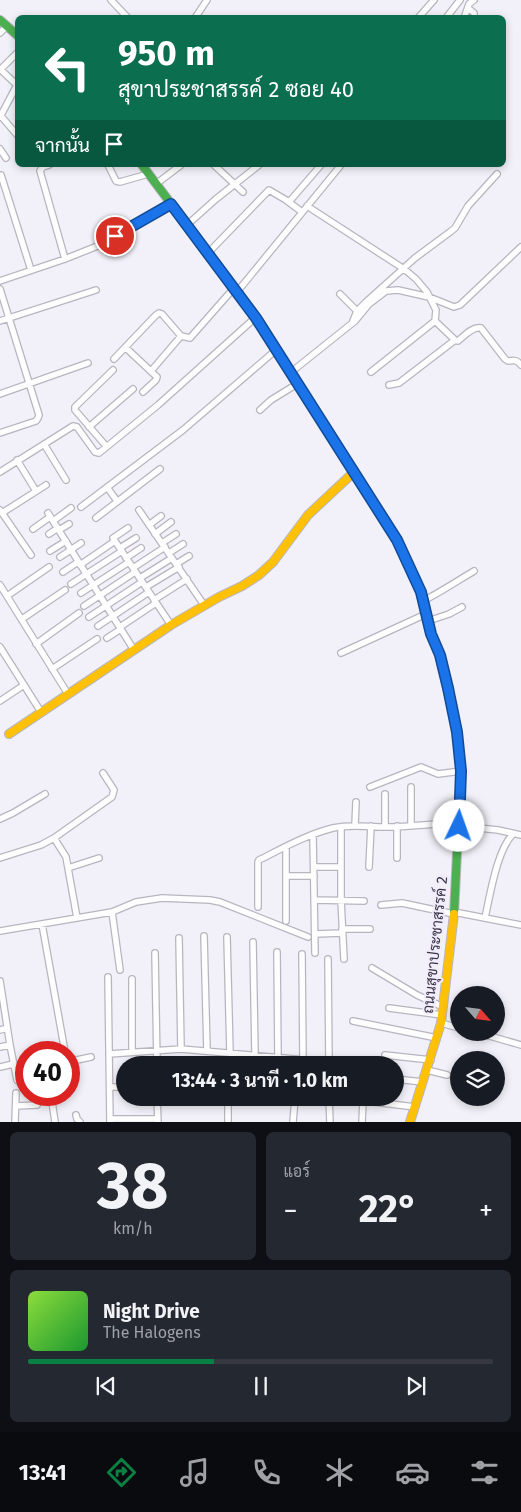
<!DOCTYPE html>
<html lang="th">
<meta charset="utf-8">
<style>
body{margin:0;font-family:"Fira Sans",Sarabun,sans-serif;background:#242831;color:#f1f3f6;height:100vh;display:flex;flex-direction:column;font-size:19px;white-space:nowrap}
*{box-sizing:border-box;margin:0}
p{font-size:16px;color:#9ea1a6}
.icon{flex:none;width:28px;height:28px;fill:none;stroke:currentColor;stroke-width:2;stroke-linecap:round;stroke-linejoin:round}
.map{position:relative;height:1122px;overflow:hidden}
.side{display:flex;flex-direction:column;gap:10px;padding:10px;background:#0d0f14;flex:1}
.side>*{flex:none}
.hud{position:absolute;left:15px;top:15px;width:491px;height:152px;border-radius:8px;box-shadow:0 2px 8px #0003;background:#0b6e4f;color:#fff;overflow:hidden}
.needle{width:32px;rotate:118deg}
.controls{position:absolute;left:450px;top:986px;display:grid;gap:10px}
.controls a{display:grid;place-items:center;width:55px;height:55px;border-radius:50%;background:#171b24;box-shadow:0 2px 8px #0003;font-size:25px}
.speed{position:absolute;left:15px;top:1041px;display:flex;gap:10px;font-size:25px;font-weight:700;text-align:center}
.speed>*{display:grid;place-content:center;width:65px;height:65px;border-radius:50%;background:#171b24;box-shadow:0 2px 8px #0003;line-height:1}
.speed .limit{border:8px solid #d22;background:#fff;color:#111}
.pin{position:absolute;display:grid;place-items:center;width:42px;height:42px;color:#fff;margin:-21px;border:2px solid #fff;border-radius:50%;box-shadow:0 1px 5px #0007}
.me{position:absolute;width:55px;margin:-28px;rotate:3deg;stroke-linejoin:round;filter:drop-shadow(0 0 4px #0008)}
.turn{display:flex;align-items:center;gap:18px;height:105px;padding:0 20px;font-size:22px}
.turn .icon{width:65px;height:65px;stroke-width:2.5}
.turn b{display:block;font-size:35px;line-height:42px}
.then{display:flex;align-items:center;height:48px;padding:0 20px;background:#0003;gap:10px;font-size:19px}
.big{font-size:38px;font-weight:700;line-height:1.1}
.side .tile{flex:1;display:flex;flex-direction:column;justify-content:center;gap:8px;min-width:0;padding:0 18px;border-radius:8px;background:#242831}
.side .dial{align-items:center;gap:0}
.dial b{font-size:65px;line-height:1}
.song{display:flex;align-items:center;gap:15px}
.cover{width:60px;height:60px;border-radius:8px;background:linear-gradient(135deg,hsl(90 70% 55%),hsl(130 70% 35%))}
.played{height:5px;border-radius:2px;background:linear-gradient(90deg,#0b8043 40%,#363941 40%)}
.keys{display:flex;justify-content:space-around;direction:ltr}
.heat{display:flex;justify-content:space-between;align-items:center;font-size:28px;direction:ltr}
.side .tiles{flex:1;display:grid;gap:10px;grid-template-columns:1fr 1fr}
.tile:last-child{grid-column:span 2}
.trip{position:absolute;left:116px;top:1056px;width:288px;height:50px;border-radius:25px;background:#171b24;box-shadow:0 2px 8px #0003;font-weight:700;line-height:50px;text-align:center}
.dock{display:flex;height:80px;justify-content:space-around;align-items:center;background:#090b0e;color:#9ea1a6}
.dock .icon{width:35px;height:35px}
.dock .active{color:#0b8043}
.dock b{font-size:22px;color:#f1f3f6}
.map>svg:first-child{display:block}
.lines{fill:none;stroke-linecap:round;stroke-linejoin:round}
.street-casing{stroke:#b8b5bf;stroke-width:8}
.fast-casing{stroke:#b8b5bf;stroke-width:10}
.slow-casing{stroke:#b8b5bf;stroke-width:10}
.street{stroke:#fdfdfe;stroke-width:5.5}
.fast{stroke:#4caf50;stroke-width:8}
.slow{stroke:#ffc107;stroke-width:8}
.route-casing{stroke:#114b97;stroke-width:12}
.route{stroke:#1a73e8;stroke-width:9}
.labels{text-anchor:middle;dominant-baseline:central;stroke-width:4;stroke-linejoin:round;paint-order:stroke}
.street-label{font-size:15px;fill:#3a3543;stroke:#f1edfc}
</style>
<div class="map">
<svg width="521" height="1122" viewBox="0 0 521 1122">
<rect width="100%" height="100%" fill="#f2f0f8"/>
<g class="lines">
<g class="street-casing">
<path id="street" d="M111,0L128,18
M468,8L474,13V18
M195,18L207,0
M418,18L434,0
M446,18L460,0
M464,18L469,4L474,0
M0,33L7,26
M0,70L18,52
M1,116L18,136
M0,117L17,85L1,70
M0,149L6,158
M49,165L43,167L40,171L65,259
M108,165L116,181L120,182L148,174
M214,165L243,192
M1,175L31,270
M156,184L181,165
M289,202L321,165
M307,206L404,269L416,279L427,292L436,310L435,321L371,372
M187,225L216,199L259,165
M208,253L269,190L286,200L302,212
M0,281L65,259L100,245L171,204
M0,289L39,415L38,418L36,421L0,433
M237,292L341,165
M340,294L357,311
M0,321L96,290
M353,321L357,311L366,302L415,258L450,232L455,228L468,206L497,174
M435,321L455,340L458,341C464,336 473,326 481,328L505,359L508,361C515,360 517,360 521,365
M126,348L157,377L156,380L143,392
M114,359L156,315L159,313L162,314L181,336L190,338L234,288
M151,371L181,336
M290,373L355,321L369,304L386,291L398,290L429,297L454,307L460,305L521,247
M389,385L399,383L455,340
M0,394L88,363
M260,410L271,400L297,384
M89,427L133,389
M44,444L66,480
M106,446L75,410V407L113,370
M17,460L36,491
M0,472L73,426L77,427L95,452L99,453L158,405L256,317
M107,487L117,501
M81,507L183,430L276,350
M0,510L31,555
M139,510L204,605
M2,513L46,485
M48,513L53,521L71,508
M96,518L160,469
M53,521L134,650
M149,525L161,516
M128,528L113,538L171,625
M33,529L50,517
M59,530L69,524
M49,534L58,528
M155,534L171,522
M162,543L176,534
M120,548L136,538
M50,551L66,541
M169,553L183,544
M60,557L81,543
M126,558L141,548
M176,564L189,556
M80,565L115,541
M133,568L165,547
M63,572L78,562
M140,578L172,558
M71,584L122,551
M0,585L68,694
M146,587L179,567
M81,593L129,562
M7,596L49,567
M154,600L187,579
M423,601C441,592 457,581 474,571
M84,606L135,572
M89,617L142,582
M22,619L65,590
M428,621L449,614L462,607
M98,626L149,592
M120,627L156,603
M107,638L121,629
M36,644L79,613
M0,647L41,712
M341,653L426,614
M52,669L97,639
M0,701L24,685
M370,787L421,767L438,774L461,771
M0,819L13,813L45,794
M355,825L356,802
M397,826V858
M411,826V787
M459,826L498,830L521,835
M341,827V900L344,959
M385,827V794
M313,835L315,953
M54,838L66,857L77,918
M286,847V921
M0,858L41,845L54,838L112,797L114,790L103,773
M314,867H341
M369,867L371,826
M68,868L99,858
M286,876H314
M314,900L364,901
M381,905L402,903L454,914
M258,907V862L259,860C281,849 308,834 333,828C351,824 368,827 386,827C411,827 435,824 459,822
M112,912L120,970
M454,912L521,925
M485,918C490,895 497,850 513,834
M42,924L65,1052
M342,929H370
M0,931L112,912L136,902L162,898L210,900L220,902L308,937
M315,934L342,933
M204,936L207,1051
M227,937L230,1053
M179,938L181,1049
M253,942L255,1055
M277,952L278,1058
M155,953L157,1065
M302,954L303,1060
M328,959L329,1065
M372,968L417,995L443,1007
M108,977L110,1122
M132,979V1052
M0,981L10,1045L17,1080L21,1083H26
M389,1008L442,1015
M353,1021L437,1038
M441,1023L459,1028
M0,1030L7,1028
M476,1032L521,1045
M0,1047L10,1045
M109,1054L181,1049L329,1062
M385,1055L431,1060
M69,1060L72,1061L91,1057
M0,1067L13,1064
M427,1070L447,1075
M395,1079L423,1082
M110,1087H125
M51,1095L55,1122
M157,1098L158,1122
M287,1098H295
M329,1098L330,1122
M16,1106L37,1105
M76,1115L77,1119L80,1122
M110,1119H157
M15,1122L16,1093
M228,1122V1098
M293,1122L295,1098
M362,1122L363,1102L366,1101L415,1107"/>
</g>
<g class="fast-casing">
<path id="fast" d="M0,20L18,36
M142,165L256,317L346,460
M444,674L457,731L461,771L454,914"/>
</g>
<g class="slow-casing">
<path id="slow" d="M346,460L397,540L421,592L431,634L440,655L444,674
M9,734L171,625L219,597L242,586L259,575L273,562L308,515L354,472
M410,1122L441,1023L454,914"/>
</g>
<use href="#street" class="street"/>
<use href="#fast" class="fast"/>
<use href="#slow" class="slow"/>
</g>
<g class="lines">
<g class="route-casing">
<path id="route" d="M115,236L171,204L256,318L397,540L421,592L431,634L440,655L448,688L457,732L461,771L459,826"/>
</g>
<use href="#route" class="route"/>
</g>
<g class="labels">
<g class="street-label">
<text transform="translate(435 945) rotate(-84)">ถนนสุขาประชาสรรค์ 2</text>
</g>
</g>
</svg>
<div class="controls">
<a><svg class="needle" viewBox="-14 -14 28 28"><path d="M0-13l5 13h-10z" fill="#e53935"/><path d="M0 13l5-13h-10z" fill="#9ea1a6"/></svg></a>
<a><svg class="icon" aria-label="layers" viewBox="0 0 24 24"><path d="M12 4l9 5-9 5-9-5zM3 14l9 5 9-5"/></svg></a>
</div>
<div class="speed"><div class="limit">40</div></div>
<div class="pin" style="left:115px;top:236px;background:#d93025"><svg class="icon" aria-label="arrive" viewBox="0 0 24 24"><path d="M6 21V4h12l-3 4 3 4H6"/></svg></div>
<svg class="me" style="left:459px;top:826px" viewBox="-20 -20 40 40"><circle r="19" fill="#fff"/><path d="M0-13L10 11 0 6-10 11z" fill="#1a73e8"/></svg>
<div class="trip">13:44 · 3 นาที · 1.0 km</div>
<div class="hud">
<div class="turn"><svg class="icon" aria-label="left" viewBox="0 0 24 24"><path d="M17 20v-9H6M10 6l-5 5 5 5"/></svg><div><b>950 m</b>สุขาประชาสรรค์ 2 ซอย 40</div></div>
<div class="then">จากนั้น<svg class="icon" aria-label="arrive" viewBox="0 0 24 24"><path d="M6 21V4h12l-3 4 3 4H6"/></svg></div>
</div>
</div>
<section class="side">
<div class="tiles">
<div class="tile dial"><b>38</b><p>km/h</p></div>
<div class="tile"><p>แอร์</p>
<div class="heat"><a>−</a><b class="big">22°</b><a>+</a></div>
</div>
<div class="tile">
<div class="song"><i class="cover"></i><div><b>Night Drive</b><p>The Halogens</p></div></div>
<div class="played"></div>
<div class="keys"><svg class="icon" aria-label="previous" viewBox="0 0 24 24"><path d="M18 5L8 12l10 7zM5 5v14"/></svg><svg class="icon" aria-label="pause" viewBox="0 0 24 24"><path d="M8 5v14M16 5v14"/></svg><svg class="icon" aria-label="next" viewBox="0 0 24 24"><path d="M6 5l10 7-10 7zM19 5v14"/></svg></div>
</div>
</div>
</section>
<nav class="dock">
<b>13:41</b>
<svg class="icon active" aria-label="directions" viewBox="0 0 24 24"><path d="M12 3l9 9-9 9-9-9zM9 14v-3h6M13 9l2 2-2 2"/></svg>
<svg class="icon" aria-label="music" viewBox="0 0 24 24"><path d="M9 18V5l10-2v13"/><circle cx="6" cy="18" r="3"/><circle cx="16" cy="16" r="3"/></svg>
<svg class="icon" aria-label="phone" viewBox="0 0 24 24"><path d="M5 4h4l2 5-3 2q2 4 5 5l2-3 5 2v4C11 20 4 13 5 4z"/></svg>
<svg class="icon" aria-label="climate" viewBox="0 0 24 24"><path d="M12 3v18M4 7l16 10M4 17L20 7"/></svg>
<svg class="icon" aria-label="car" viewBox="0 0 24 24"><path d="M5 17H2v-5l4-1 3-4h7l3 4 3 1v5h-3M9 17h6M6 11h13"/><circle cx="7" cy="17" r="2"/><circle cx="17" cy="17" r="2"/></svg>
<svg class="icon" aria-label="filters" viewBox="0 0 24 24"><path d="M4 7h16M4 17h16"/><circle cx="9" cy="7" r="2"/><circle cx="15" cy="17" r="2"/></svg>
</nav>
